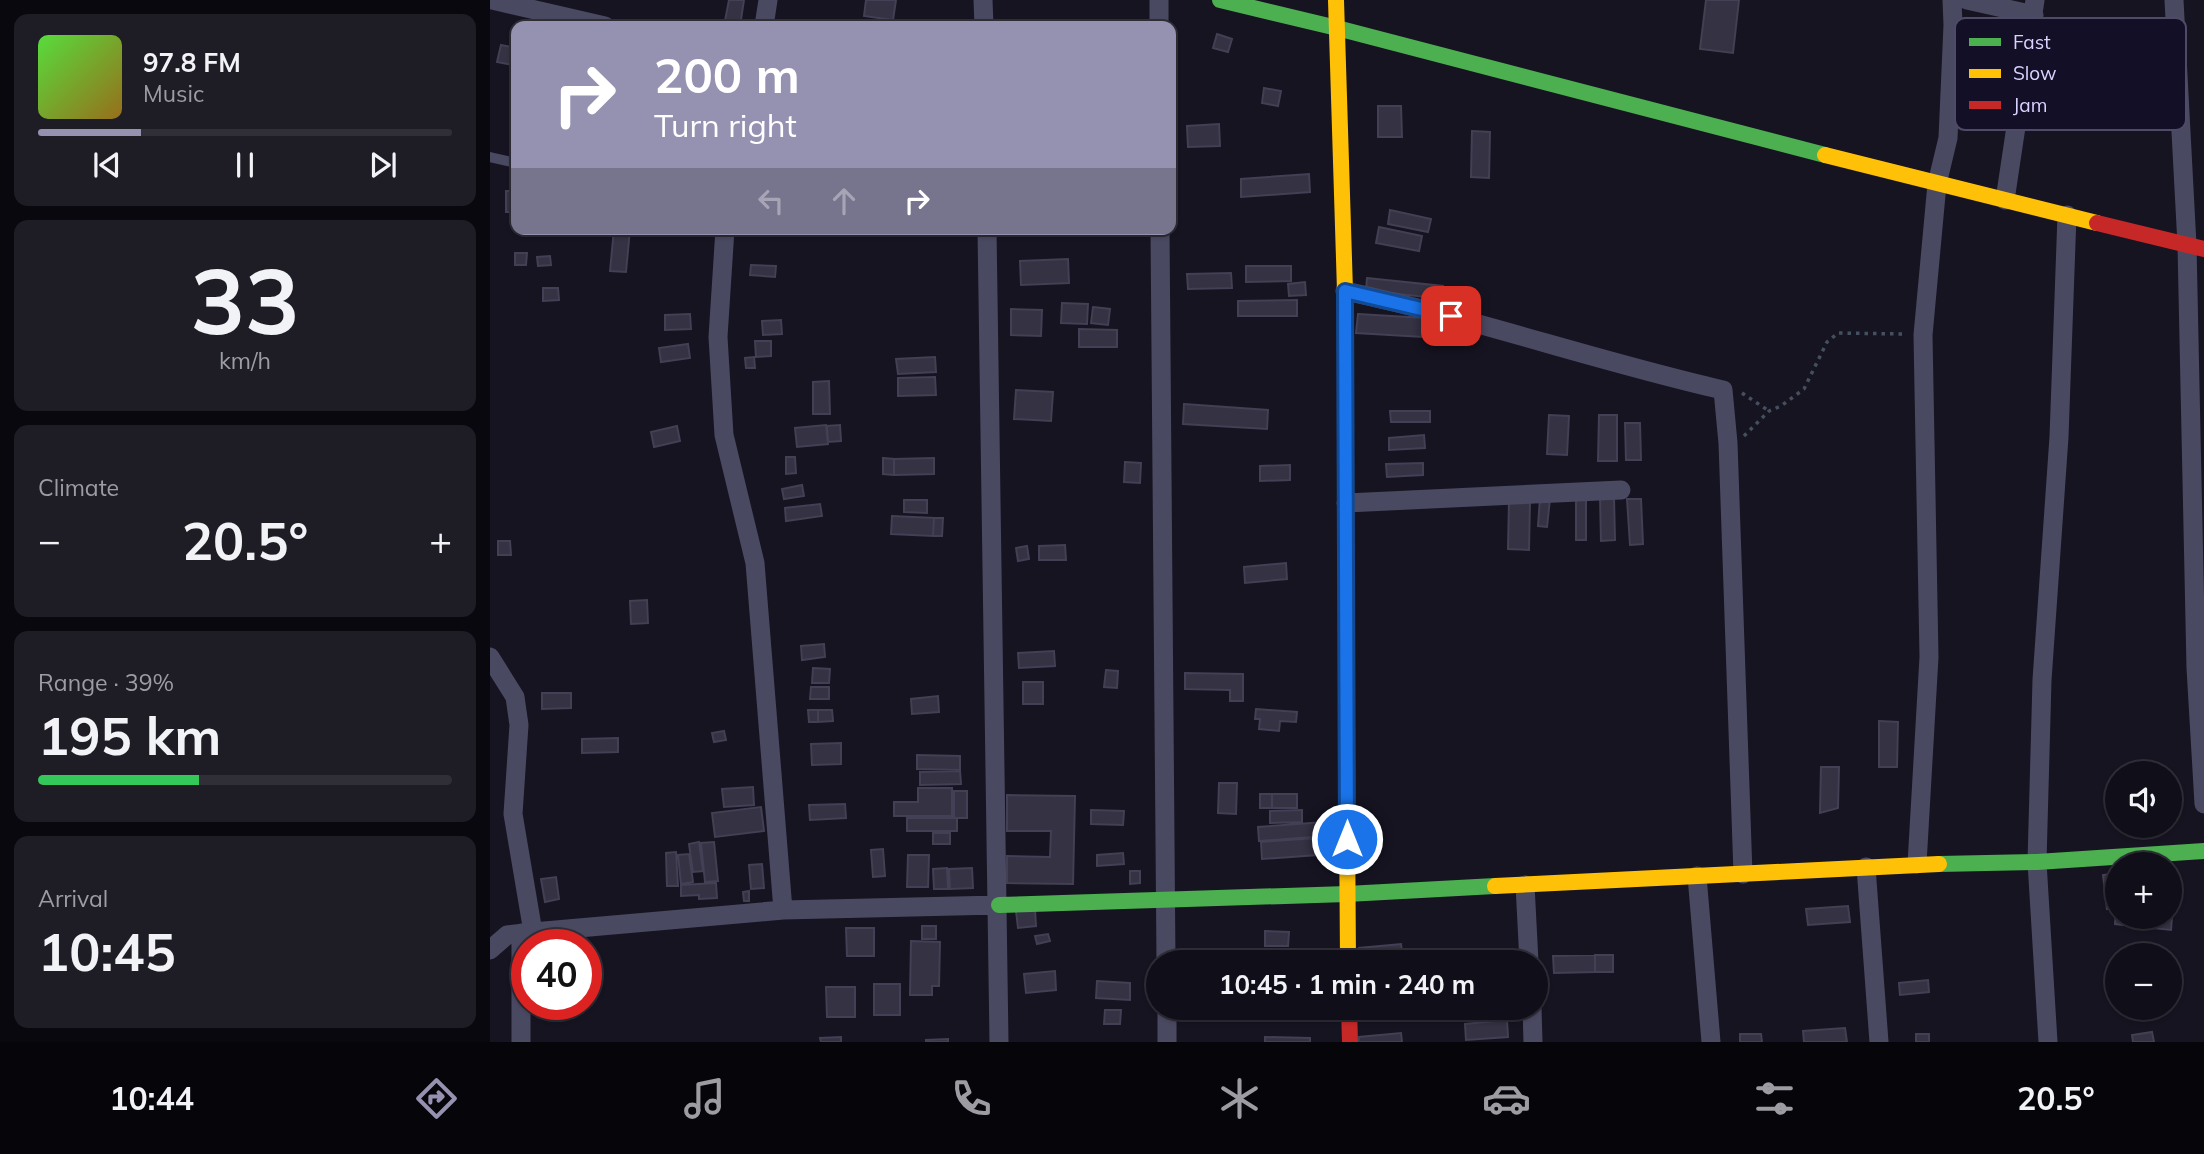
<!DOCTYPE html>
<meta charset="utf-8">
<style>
body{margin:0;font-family:Mulish,sans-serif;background:#1e1d26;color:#f1f3f6;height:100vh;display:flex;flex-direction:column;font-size:26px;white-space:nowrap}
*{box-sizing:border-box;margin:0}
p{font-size:23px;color:#9c9ca2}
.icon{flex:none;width:38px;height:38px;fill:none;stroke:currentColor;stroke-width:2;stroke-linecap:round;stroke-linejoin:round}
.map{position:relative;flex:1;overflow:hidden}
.sheet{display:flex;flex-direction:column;gap:14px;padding:14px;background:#09080e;width:490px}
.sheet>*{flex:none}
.top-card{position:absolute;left:21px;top:21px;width:665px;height:214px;border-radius:14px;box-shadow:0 2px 5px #0004,0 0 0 2px #302f38;background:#9591b1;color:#fff;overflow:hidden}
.controls{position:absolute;left:1615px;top:761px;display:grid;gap:14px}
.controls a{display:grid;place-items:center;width:77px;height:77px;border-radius:50%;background:#100f19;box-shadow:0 2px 5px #0004,0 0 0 2px #302f38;font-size:35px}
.speed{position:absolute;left:21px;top:929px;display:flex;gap:14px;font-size:35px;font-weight:700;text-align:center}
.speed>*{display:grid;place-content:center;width:91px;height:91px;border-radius:50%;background:#100f19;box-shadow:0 2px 5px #0004,0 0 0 2px #302f38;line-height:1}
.speed .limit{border:10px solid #d22;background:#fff;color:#111}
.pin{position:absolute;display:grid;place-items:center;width:60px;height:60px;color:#fff;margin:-30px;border-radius:14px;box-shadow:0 4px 10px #0006}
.me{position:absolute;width:77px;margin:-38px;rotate:0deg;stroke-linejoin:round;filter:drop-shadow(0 0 5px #0008)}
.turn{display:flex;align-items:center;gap:24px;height:147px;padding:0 28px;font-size:32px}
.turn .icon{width:91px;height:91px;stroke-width:2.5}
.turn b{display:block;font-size:49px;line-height:60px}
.lanes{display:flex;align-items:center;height:66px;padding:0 28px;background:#0003;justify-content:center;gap:35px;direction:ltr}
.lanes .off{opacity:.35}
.big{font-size:52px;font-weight:700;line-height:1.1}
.sheet .tile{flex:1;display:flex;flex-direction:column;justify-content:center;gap:10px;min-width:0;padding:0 24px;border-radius:14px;background:#1e1d26}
.sheet .dial{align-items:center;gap:0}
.dial b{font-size:91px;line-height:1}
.song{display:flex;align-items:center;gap:21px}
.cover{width:84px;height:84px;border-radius:10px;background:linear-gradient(135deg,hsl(110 70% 55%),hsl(40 70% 35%))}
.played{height:7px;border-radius:4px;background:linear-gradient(90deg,#9591b1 25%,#302f38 25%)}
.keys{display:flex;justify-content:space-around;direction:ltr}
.heat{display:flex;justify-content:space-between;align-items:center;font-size:38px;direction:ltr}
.charge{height:10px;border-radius:5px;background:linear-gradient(90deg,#34c759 39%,#302f38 0)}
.trip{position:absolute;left:656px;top:950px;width:402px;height:70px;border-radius:35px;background:#100f19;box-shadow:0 2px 5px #0004,0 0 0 2px #302f38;font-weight:700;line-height:70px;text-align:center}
.dock{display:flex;height:112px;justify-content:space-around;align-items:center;background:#06060a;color:#9c9ca2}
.dock .icon{width:49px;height:49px}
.dock .active{color:#9591b1}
.dock b{font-size:32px;color:#f1f3f6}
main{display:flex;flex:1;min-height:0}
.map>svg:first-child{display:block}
.building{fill:#343243;stroke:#433f54;stroke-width:2}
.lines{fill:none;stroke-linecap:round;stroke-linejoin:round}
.path{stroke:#44505f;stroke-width:3.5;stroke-dasharray:3.5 5;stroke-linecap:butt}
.lane{stroke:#4a4962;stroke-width:10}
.street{stroke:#4a4962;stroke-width:19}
.fast{stroke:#4caf50;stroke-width:16}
.slow{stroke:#ffc107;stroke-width:16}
.jam{stroke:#c62828;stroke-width:16}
.route-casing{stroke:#114b97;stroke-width:18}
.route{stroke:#1a73e8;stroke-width:12}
.key{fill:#130f26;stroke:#4e4a67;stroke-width:2}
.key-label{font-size:19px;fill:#d9d4ff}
</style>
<main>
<section class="sheet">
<div class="tile">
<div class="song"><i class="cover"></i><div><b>97.8 FM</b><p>Music</p></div></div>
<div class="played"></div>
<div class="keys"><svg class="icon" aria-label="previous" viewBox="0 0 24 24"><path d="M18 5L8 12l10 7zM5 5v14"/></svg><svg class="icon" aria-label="pause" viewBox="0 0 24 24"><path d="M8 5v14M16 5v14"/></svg><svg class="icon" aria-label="next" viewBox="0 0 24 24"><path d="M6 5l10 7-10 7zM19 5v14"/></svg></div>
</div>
<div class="tile dial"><b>33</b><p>km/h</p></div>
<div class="tile"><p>Climate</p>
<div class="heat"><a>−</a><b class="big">20.5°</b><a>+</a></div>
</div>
<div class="tile"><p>Range · 39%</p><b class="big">195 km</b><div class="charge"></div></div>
<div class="tile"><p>Arrival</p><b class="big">10:45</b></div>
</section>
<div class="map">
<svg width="1714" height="1042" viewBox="0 0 1714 1042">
<rect width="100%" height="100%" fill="#161421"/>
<path class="building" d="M239,0H254L250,26H234Z
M376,0H406L403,20L374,16Z
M1216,0H1249L1243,53L1210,49Z
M727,34L742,39L738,52L723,48Z
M11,45L26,48L22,65L7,62Z
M774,88L791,91L788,106L772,103Z
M888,106H911L912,137H888Z
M729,124L730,146L698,147L697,126Z
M982,131L1000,132L999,178L981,177Z
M819,174L820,192L751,197V179Z
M16,191H26V212H16Z
M900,210L941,219L938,232L898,224Z
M889,227L932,236L929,251L886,243Z
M124,229H140L136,272L120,271Z
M418,229H453V231H418Z
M25,253H37L36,265H25Z
M60,256L61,265L48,266L47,257Z
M578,259L579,283L531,285L530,261Z
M261,265L286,266L285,277L260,275Z
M756,266H801V281L756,282Z
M741,273L742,288L698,289L697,274Z
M877,278L953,286L952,299L876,290Z
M815,282L816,295L799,296L798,284Z
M53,288H68L69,300L53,301Z
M807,300V316H748V301Z
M572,303L598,304L597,324L571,323Z
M603,307L620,309L618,325L601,323Z
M521,309L552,310L551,336L521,335Z
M200,314L201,329L175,330V315Z
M868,314L951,319L950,338L866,333Z
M291,320L292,334L273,335L272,321Z
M589,329L627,330V347H589Z
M265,341H281V356L266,357Z
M198,344L200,358L171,362L169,348Z
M264,357L265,368H256L255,358Z
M445,357L446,372L408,374L406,359Z
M445,377L446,395L408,396V378Z
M339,381L340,414H323V382Z
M526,390L563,392L561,421L524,419Z
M694,404L778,410L777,429L693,424Z
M900,411H940V422H901Z
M1059,415L1079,416L1077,455L1057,454Z
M1109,415H1127V461H1108Z
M1135,423H1150L1151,460H1136Z
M336,425L338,444L307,447L305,428Z
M350,425L351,441L338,442L337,426Z
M187,426L190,441L164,447L161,432Z
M934,435L935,448L899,450V438Z
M296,457H305L306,473L296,474Z
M393,458L404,459V475L393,474Z
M444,458V474L404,475V459Z
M635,462L651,463L650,483L634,482Z
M933,463V475L897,477L896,464Z
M800,465V480L770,481V466Z
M312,485L314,496L294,499L292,489Z
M1110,497H1124L1125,540L1111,541Z
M1050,498L1060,499L1057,527L1048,526Z
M1086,498H1096V540H1086Z
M1137,499H1151L1153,544L1140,545Z
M414,500H437V513L414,512Z
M1019,500L1040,501L1039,550L1018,549Z
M330,504L332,516L296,521L295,508Z
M402,516L444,518L443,536L401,534Z
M444,518H453L452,536H443Z
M8,541H20L21,555H8Z
M575,545L576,560H549V546Z
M537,546L539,559L528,561L526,548Z
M796,563L797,579L755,583L754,567Z
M157,600L158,623L141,624L140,601Z
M334,644L335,657L312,660L311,646Z
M564,651L565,666L529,668L528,653Z
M323,668L340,669L339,683H322Z
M616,670L628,671L627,688L614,687Z
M695,673L753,674V701H740V690L695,689Z
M533,682H553V704H533Z
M321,687H339V699H320Z
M52,693H81V708L52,709Z
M448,696L449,712L422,714L421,699Z
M766,709L807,712L806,722L790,721L789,731L769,729L770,719H765Z
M318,710H328V722H319Z
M328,710H342L343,721L328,722Z
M1389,721L1408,722L1407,767H1389Z
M234,731L236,740L224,742L222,733Z
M128,738V752L92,753V739Z
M351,743V764L322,765L321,744Z
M427,755L470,756V770L427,769Z
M1331,767H1349L1348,808L1330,813Z
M470,771L471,784L430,785V772Z
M729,783H747L746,814L728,813Z
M263,787L264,805L234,807L232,789Z
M428,788H462V816H404V802H428Z
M464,791H477V818H464Z
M770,794H782V808H770Z
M782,794H807V808H782Z
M517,795L585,796L583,884L517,883V856L560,857L561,831H517Z
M355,804L356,818L320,820L319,805Z
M271,807L274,831L225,837L222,813Z
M601,810L634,811L633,825L601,824Z
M812,810V822L780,823V811Z
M417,818H467V831H417Z
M834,822L835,836L769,841L768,827Z
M443,833H460V844H443Z
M827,838L828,855L772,859L771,842Z
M209,842L213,871L203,872L199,844Z
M224,842L228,881L215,882L211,843Z
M393,849L395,876L383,877L381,850Z
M186,852L188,886H177L176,853Z
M633,853L634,864L607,866V855Z
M199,854L203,882L191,884L188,855Z
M418,855H439L438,887H417Z
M272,864L274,888L261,889L259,865Z
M457,868L458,889H444L443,869Z
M482,868L483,888L460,889L459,869Z
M640,871H650V883L640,884Z
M1628,873V907L1617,909L1613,875Z
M66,877L69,899L55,902L51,879Z
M226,883L227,898L209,899V895L191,896V885Z
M259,891V901H254L253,892Z
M1358,906L1360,922L1318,925L1316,909Z
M545,909L546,926L528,928L526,911Z
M1626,911L1628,917H1682L1681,930L1625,924Z
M432,926H446V939H432Z
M356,928H384V956H357Z
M775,931L799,932L798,946H775Z
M558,934L560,941L547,944L545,936Z
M421,941L450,942L449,986H442V995H420Z
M911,944L913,960L870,962L869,948Z
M828,951L829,962H800L799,953Z
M1105,955V972L1064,973L1063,956Z
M1105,955H1123V972H1105Z
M951,959V962H909Z
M565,971L566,990L536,993L534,974Z
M1438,980L1439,992L1410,995L1409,983Z
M607,981L640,983V1000L606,998Z
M384,984H410V1015H384Z
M336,987H365V1017H337Z
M615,1010H631L630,1024H614Z
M1017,1020L1018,1037L976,1040L975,1024Z
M1355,1028L1357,1042H1314L1313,1031Z
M1662,1032L1664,1042H1643L1642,1035Z
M911,1033L912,1042H869V1037Z
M1250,1034H1271L1272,1042H1250Z
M1426,1034H1439V1042H1426Z
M351,1037V1042H331L330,1038Z
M775,1037L820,1038V1042H775Z
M458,1039V1042H436V1040Z"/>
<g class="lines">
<path class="path" d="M1252,393L1279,411
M1254,436L1279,411L1291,406L1314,389L1337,342L1348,333L1417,334"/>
<path class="lane" d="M0,157L26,163"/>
<path class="street" d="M2,0L115,26
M493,0L494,26
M669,0V26
M1477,0L1544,15
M1684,0L1697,245L1706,668
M274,26L278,0
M1515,200L1545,0
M235,229L228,337L234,435L265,563L293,910
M497,229L509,1042
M670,229L676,962
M855,291C983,318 1106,361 1233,390L1238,443L1253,874
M856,503L1131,490
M0,657L25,697L29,725L23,814L43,932
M1714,667L1706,668L1714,804
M1427,864L1439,657L1433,335L1447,184L1458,138L1463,25L1462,0
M1376,867L1389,1042
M1207,876L1221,1042
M1035,885L1039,962
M0,950L17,935L43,932L293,910L509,905
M677,1008V1042
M1042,1008L1043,1042
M31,1042V933
M1558,1042L1547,862L1552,680L1569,437L1577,215"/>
<path class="fast" d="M730,0L847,28L1335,155
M1449,864L1547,862L1714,851
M509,905L857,894L1005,886"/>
<path class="slow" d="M846,0L855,291L856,473
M1335,155L1607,223
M857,817L858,962
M1005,886L1449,864"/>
<path class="jam" d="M1607,223L1714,249
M856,473L857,817
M859,1008L860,1042"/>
</g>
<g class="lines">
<g class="route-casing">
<path id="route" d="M857,839L855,291L961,316"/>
</g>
<use href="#route" class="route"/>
</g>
<rect x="1465" y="18" width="231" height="112" rx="10" class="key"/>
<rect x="1479" y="38" width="32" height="8" fill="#4caf50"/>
<rect x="1479" y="69" width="32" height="9" fill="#ffc107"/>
<rect x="1479" y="101" width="32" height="8" fill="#c62828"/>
<g class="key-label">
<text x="1523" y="49">Fast</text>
<text x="1523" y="80">Slow</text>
<text x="1523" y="112">Jam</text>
</g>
</svg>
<div class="controls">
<a><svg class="icon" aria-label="sound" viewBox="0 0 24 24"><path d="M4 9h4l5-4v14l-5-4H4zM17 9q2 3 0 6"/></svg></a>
<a>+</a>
<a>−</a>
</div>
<div class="speed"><div class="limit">40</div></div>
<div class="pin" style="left:961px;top:316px;background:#d93025"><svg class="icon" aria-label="arrive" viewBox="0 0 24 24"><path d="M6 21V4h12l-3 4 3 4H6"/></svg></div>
<svg class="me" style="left:857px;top:839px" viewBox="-20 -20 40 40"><circle r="17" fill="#1a73e8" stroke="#fff" stroke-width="3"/><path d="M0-11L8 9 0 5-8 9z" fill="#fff"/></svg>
<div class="trip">10:45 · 1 min · 240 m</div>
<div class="top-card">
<div class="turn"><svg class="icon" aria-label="right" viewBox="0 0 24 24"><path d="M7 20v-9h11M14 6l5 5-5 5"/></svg><div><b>200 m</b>Turn right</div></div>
<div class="lanes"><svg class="icon off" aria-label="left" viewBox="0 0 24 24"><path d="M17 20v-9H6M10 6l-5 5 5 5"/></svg><svg class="icon off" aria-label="ahead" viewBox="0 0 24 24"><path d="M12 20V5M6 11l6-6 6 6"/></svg><svg class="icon" aria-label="right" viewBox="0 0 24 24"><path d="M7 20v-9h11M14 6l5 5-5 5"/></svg></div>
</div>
</div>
</main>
<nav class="dock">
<b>10:44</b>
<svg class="icon active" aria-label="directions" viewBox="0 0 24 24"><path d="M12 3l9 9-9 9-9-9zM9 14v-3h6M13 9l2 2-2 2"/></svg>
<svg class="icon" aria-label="music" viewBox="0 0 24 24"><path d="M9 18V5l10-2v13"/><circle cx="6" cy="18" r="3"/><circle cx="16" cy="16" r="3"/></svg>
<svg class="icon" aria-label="phone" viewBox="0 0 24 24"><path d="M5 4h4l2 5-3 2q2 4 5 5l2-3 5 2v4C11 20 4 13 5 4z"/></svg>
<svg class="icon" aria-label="climate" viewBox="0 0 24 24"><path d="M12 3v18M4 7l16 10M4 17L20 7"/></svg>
<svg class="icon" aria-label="car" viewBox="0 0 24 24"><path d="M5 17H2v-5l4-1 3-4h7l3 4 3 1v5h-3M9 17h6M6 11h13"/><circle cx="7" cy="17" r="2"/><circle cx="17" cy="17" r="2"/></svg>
<svg class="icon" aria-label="filters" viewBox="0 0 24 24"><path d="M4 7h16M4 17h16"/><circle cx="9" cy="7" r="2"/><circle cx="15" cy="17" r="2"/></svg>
<b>20.5°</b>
</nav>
